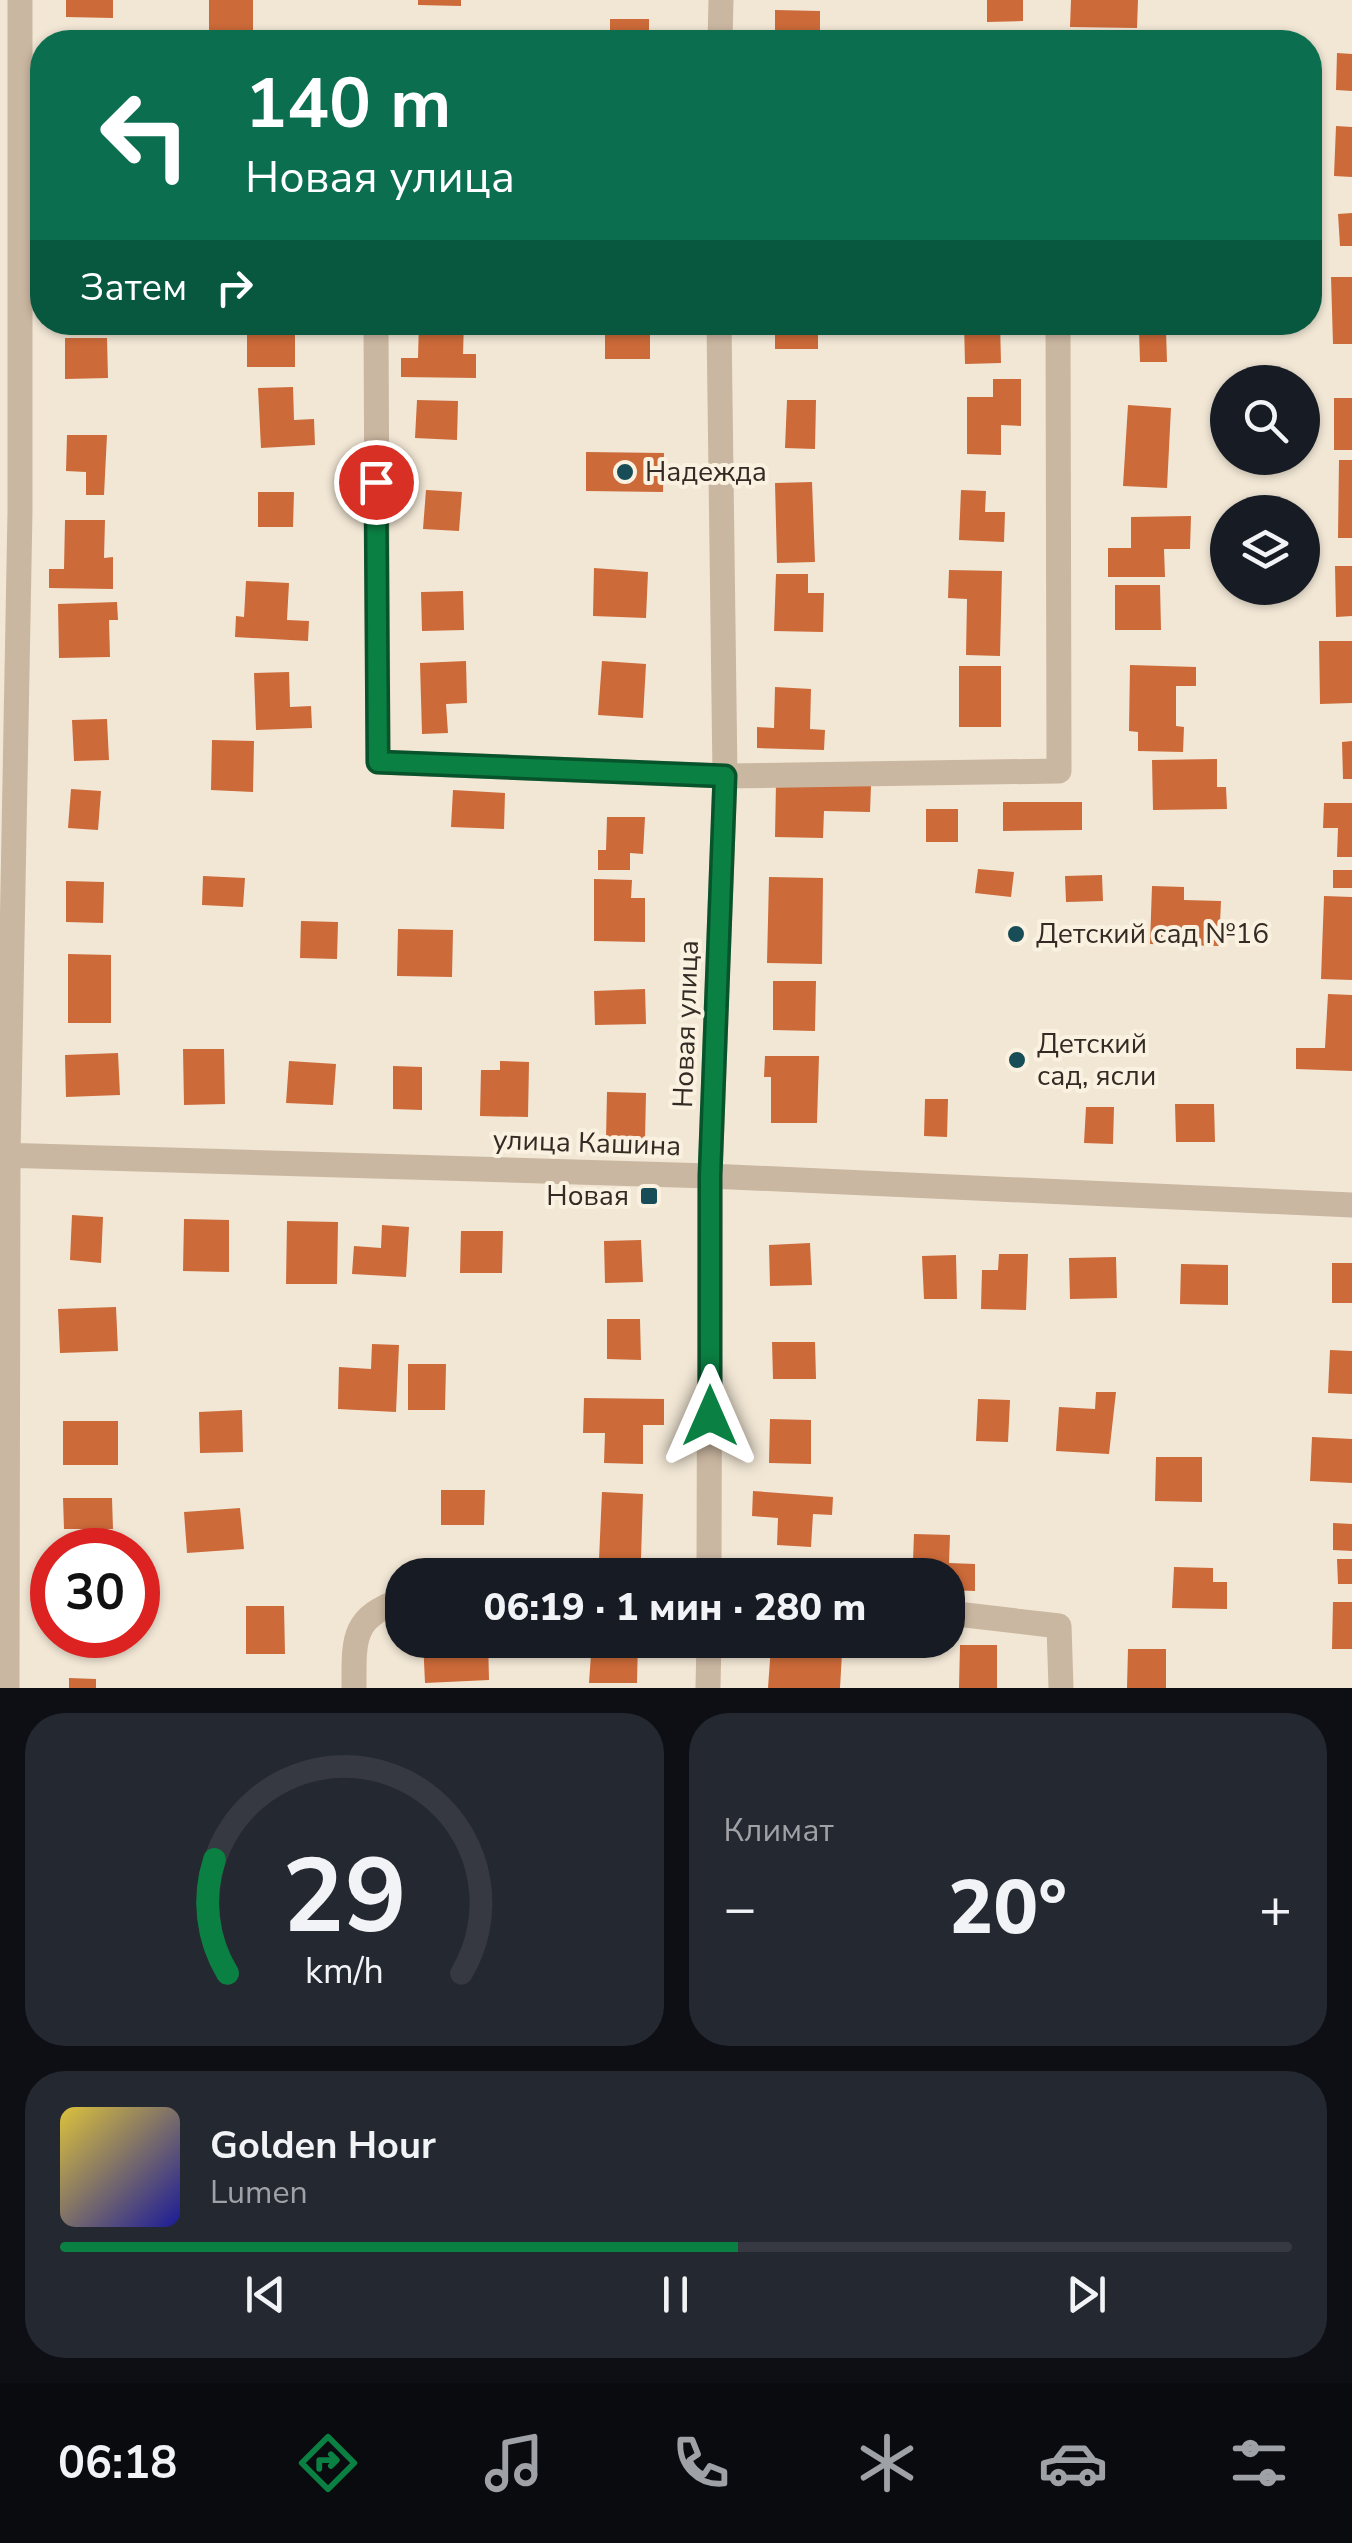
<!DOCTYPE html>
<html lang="ru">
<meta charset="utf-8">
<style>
body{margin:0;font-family:"Nunito Sans",sans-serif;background:#242831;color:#f1f3f6;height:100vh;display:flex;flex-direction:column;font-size:38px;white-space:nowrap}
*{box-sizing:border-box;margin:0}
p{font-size:32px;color:#9ea1a6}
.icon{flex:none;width:55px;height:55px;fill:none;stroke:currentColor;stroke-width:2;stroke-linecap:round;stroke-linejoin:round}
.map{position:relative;height:1688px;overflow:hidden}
.drawer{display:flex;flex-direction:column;gap:25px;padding:25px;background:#0d0f14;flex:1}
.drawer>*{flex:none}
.hud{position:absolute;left:30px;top:30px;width:1292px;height:305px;border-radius:40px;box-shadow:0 2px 8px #0004;background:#0b6e4f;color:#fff;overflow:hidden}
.buttons{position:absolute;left:1210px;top:365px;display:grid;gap:20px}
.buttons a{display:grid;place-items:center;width:110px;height:110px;border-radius:50%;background:#171b24;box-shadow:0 2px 8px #0004;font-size:50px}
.speed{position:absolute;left:30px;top:1528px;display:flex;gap:20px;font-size:50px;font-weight:700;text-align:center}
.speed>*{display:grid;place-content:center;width:130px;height:130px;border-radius:50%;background:#171b24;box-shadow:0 2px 8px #0004;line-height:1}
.speed .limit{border:15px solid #d22;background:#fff;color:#111}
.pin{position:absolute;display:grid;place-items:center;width:85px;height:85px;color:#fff;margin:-42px;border:5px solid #fff;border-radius:50%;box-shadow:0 2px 10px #0007}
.me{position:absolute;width:110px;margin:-55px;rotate:0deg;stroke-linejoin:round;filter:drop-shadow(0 0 8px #0008)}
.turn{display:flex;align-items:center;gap:35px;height:210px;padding:0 50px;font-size:45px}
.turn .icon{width:130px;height:130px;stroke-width:2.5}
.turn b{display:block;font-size:70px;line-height:85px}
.then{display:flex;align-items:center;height:95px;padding:0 50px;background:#0003;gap:20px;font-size:38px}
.big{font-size:75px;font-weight:800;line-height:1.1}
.drawer .tile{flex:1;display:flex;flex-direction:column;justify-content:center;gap:15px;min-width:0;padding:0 35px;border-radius:40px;background:#242831}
.drawer .dial{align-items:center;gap:0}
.dial svg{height:260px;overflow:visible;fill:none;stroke:#363941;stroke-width:7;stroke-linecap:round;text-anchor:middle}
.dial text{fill:#f1f3f6;stroke:none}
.song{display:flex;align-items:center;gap:30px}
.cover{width:120px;height:120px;border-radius:15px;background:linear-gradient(135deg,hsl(50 70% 55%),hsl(240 70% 35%))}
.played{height:10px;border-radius:5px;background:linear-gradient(90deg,#0b8043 55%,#363941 55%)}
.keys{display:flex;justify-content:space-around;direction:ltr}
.heat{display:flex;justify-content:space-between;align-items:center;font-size:55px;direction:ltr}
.drawer .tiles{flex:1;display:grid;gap:25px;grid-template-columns:1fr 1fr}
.tile:last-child{grid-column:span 2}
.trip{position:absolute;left:385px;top:1558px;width:580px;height:100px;border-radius:40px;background:#171b24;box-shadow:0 2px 8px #0004;font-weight:800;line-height:100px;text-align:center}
.tab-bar{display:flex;height:160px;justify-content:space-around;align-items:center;background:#090b0e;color:#9ea1a6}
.tab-bar .icon{width:70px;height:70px}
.tab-bar .active{color:#0b8043}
.tab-bar b{font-size:45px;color:#f1f3f6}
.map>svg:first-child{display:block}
.building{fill:#cc6a39}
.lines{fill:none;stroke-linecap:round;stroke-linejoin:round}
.street{stroke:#cab7a1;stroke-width:25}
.route-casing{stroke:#07532c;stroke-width:25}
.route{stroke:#0b8043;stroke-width:18}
.poi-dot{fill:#184d57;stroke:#faf1e1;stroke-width:4}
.labels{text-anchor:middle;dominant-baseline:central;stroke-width:8;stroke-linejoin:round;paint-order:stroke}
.poi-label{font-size:28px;fill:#342b24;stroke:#faf1e1;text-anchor:start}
.street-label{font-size:28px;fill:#342b24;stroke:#faf1e1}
</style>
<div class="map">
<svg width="1352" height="1688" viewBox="0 0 1352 1688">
<rect width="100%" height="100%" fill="#f2e7d5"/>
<path class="building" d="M66,0H113V18L66,17Z
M209,0H253V42H209Z
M418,0H461V6L418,5Z
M987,0H1023V21L987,22Z
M1071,0H1138L1137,28L1070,27Z
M775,10L820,11V34L838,35V42H775Z
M610,19H649V42H610Z
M1337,53L1352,54V91L1336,90Z
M1336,126L1352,127V177L1334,176Z
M1352,213V246H1340L1338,214Z
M1331,277H1352V344H1333Z
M247,322H295V367H247Z
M419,322H464L463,354H476V378L401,377V358H418Z
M605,322H650V359H605Z
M775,322H818V349H775Z
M964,322H1000L1001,363L965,364Z
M1166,330L1167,362H1140L1139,331Z
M65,338H107L108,378L65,379Z
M993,379H1021V426L1001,425V455L967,454V397H993Z
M293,387L294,420L314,419L315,445L261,448L258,388Z
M1334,398H1352V450H1334Z
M417,400L458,401L457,440L415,438Z
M787,400H816L815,449L785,448Z
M1128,405L1171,408L1167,488L1123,486Z
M67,435H107L104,495H86V472L66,471Z
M586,452L664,453L663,492L586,491Z
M1339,460H1352V538H1338Z
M812,482L815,562L777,563L775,483Z
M426,490L462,492L459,531L423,529Z
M961,490L986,491L985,512H1005L1004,542L959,540Z
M258,492H294L293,527H258Z
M1191,516L1190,549H1164L1165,577H1108V548H1131V517Z
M65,520H105L104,558L113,557V589L49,588V569H64Z
M1335,566H1352V616L1336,617Z
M594,568L648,572L646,618L593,616Z
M949,570L1002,571L1000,656L966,655L967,599L948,598Z
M776,574H808V593H824L823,632L774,631Z
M246,581L289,583L287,620L309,621L308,641L235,637L236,616L244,617Z
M1115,585H1160L1161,630H1115Z
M463,591L464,630L422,631L421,592Z
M117,602L118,620H109L110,657L59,658L58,604Z
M1319,641H1352V703L1320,704Z
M466,661L467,703L446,704L448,733L422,734L420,663Z
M602,661L646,664L643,718L598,715Z
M1130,665L1196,667V686H1176V726L1184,727L1183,752L1138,751V732L1129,731Z
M959,666H1001V727H959Z
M289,672L290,707L311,706L312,728L256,730L254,673Z
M775,687L811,689L810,729L825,730L824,750L757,748V727L774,728Z
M107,719L109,760L74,761L72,720Z
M212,740L254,741L253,792L211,790Z
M1352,741V779H1343L1342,742Z
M1217,759V787H1226L1227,809L1153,810L1152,760Z
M776,783L871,785L870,812L824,811L823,838L775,837Z
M71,789L101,791L98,830L68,828Z
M453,790L505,793L504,829L451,827Z
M1003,802H1082V830L1003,831Z
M1324,803H1352V857H1337L1338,828H1323Z
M926,809H958V842H926Z
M607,817H645L643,854L630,853V870H598V850H606Z
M978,869L1014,872L1011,897L975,893Z
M1333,870H1352V888H1333Z
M1102,875L1103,901L1066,902L1065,876Z
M203,876L245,878L243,907L202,905Z
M769,877L823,878L822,964L767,963Z
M594,879L632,880L631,898H645V942L594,941Z
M66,881L104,882L103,923L66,922Z
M1152,886L1184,887V900L1221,901L1219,946L1150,944Z
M1324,896L1352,897V980L1321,979Z
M301,921L338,922L337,959L300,958Z
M398,929L453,930L452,977L397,976Z
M68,954L111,955V1023H68Z
M773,981H816L815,1031L773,1030Z
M645,989L646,1024L595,1025L594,991Z
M1328,994L1352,995V1071L1296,1069V1048H1325Z
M183,1049H224L225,1104L184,1105Z
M118,1053L120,1095L66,1097L65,1055Z
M765,1056H819L817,1123H771V1077H764Z
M289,1061L336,1064L333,1105L286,1103Z
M500,1061L529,1062L528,1117L480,1116L481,1070H500Z
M393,1066L422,1067V1110L393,1109Z
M607,1092L646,1093L645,1139L606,1138Z
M925,1099H948L947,1137L924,1136Z
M1175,1104H1214L1215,1142H1176Z
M1086,1107H1114L1113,1144L1084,1143Z
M72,1215L103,1217L101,1263L70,1260Z
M184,1219L229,1220V1272L183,1271Z
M287,1221L338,1222L337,1284H286Z
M382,1225L409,1227L406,1277L352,1274L354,1246L381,1248Z
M461,1231H503L502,1273H460Z
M641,1240L643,1282L605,1283L604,1241Z
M810,1243L812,1285L770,1286L769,1245Z
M999,1254H1028L1026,1310L981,1309L982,1270H998Z
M956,1255L957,1299H924L922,1256Z
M1116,1257L1117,1298L1070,1299L1069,1258Z
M1332,1263H1352V1303H1332Z
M1181,1264L1228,1265V1305L1180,1304Z
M116,1307L118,1351L60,1353L58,1309Z
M607,1319H640L641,1360L607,1359Z
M772,1342H815L816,1379H773Z
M372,1344L399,1345L396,1412L338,1409L339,1367L371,1369Z
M1330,1350L1352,1351V1394L1328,1393Z
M408,1364H446L445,1410H408Z
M1096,1392H1116L1109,1454L1056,1451L1059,1407L1095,1409Z
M584,1398L664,1399V1425H643V1464L604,1463L605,1433H583Z
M978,1399L1010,1400L1008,1442L976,1441Z
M242,1410L243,1452L200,1453L199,1412Z
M770,1419L811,1420V1464L769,1463Z
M63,1421H118V1465H63Z
M1312,1437L1352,1439V1483L1310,1481Z
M1156,1457H1202V1502L1155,1501Z
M441,1490H485L484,1525H441Z
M753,1491L833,1497L832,1515L813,1514L811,1547L777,1545L778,1518L752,1516Z
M602,1492L643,1494L641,1559L662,1560V1575H566V1558L599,1560Z
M63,1498H112L113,1529H64Z
M240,1508L244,1549L187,1553L184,1512Z
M1333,1523L1352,1524V1551L1333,1550Z
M914,1534L950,1535L949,1563L975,1564V1591L948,1590V1575H889V1560L913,1561Z
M1337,1559H1352V1584H1338Z
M1174,1567L1213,1568V1582H1227V1609L1172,1608Z
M1333,1602H1352V1649H1332Z
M246,1606H284L285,1654H246Z
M423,1640H488L489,1680L425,1683Z
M592,1640H638L637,1683H589Z
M746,1640H820V1652L842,1653L840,1688H768L771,1646L746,1644Z
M960,1645H997V1688H959Z
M1128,1649H1166V1688H1127Z
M69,1678L96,1679V1688H69Z"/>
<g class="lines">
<path class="street" d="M720,42L721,0
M376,322L378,762L725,776L1059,771L1058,322
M0,1155L710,1176L1352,1205
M709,1575L710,1176L725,776L719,322
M948,1613L1059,1626L1061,1688
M7,1688L8,1156L20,511V0
M354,1688C354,1640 351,1617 402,1600
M708,1688L709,1640"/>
</g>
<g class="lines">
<g class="route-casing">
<path id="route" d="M376,482L378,762L725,776L710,1176V1416"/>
</g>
<use href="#route" class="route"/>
</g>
<g class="poi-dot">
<circle cx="625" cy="472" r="10"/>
<circle cx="1016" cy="934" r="10"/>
<circle cx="1017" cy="1060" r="10"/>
<rect x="639" y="1186" width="20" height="20" rx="5"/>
</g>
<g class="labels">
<g class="poi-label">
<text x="645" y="472">Надежда</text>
<text x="1036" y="934">Детский сад №16</text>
<text x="1037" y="1044">Детский<tspan x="1037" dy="32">сад, ясли</tspan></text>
<text x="629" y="1196" text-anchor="end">Новая</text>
</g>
<g class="street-label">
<text transform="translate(686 1024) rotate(-88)">Новая улица</text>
<text transform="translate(587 1143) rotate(2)">улица Кашина</text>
</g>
</g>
</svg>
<div class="buttons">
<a><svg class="icon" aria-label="search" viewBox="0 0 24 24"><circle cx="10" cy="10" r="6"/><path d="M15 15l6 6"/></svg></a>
<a><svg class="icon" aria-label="layers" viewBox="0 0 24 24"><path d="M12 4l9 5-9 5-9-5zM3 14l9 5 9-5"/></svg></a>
</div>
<div class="speed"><div class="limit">30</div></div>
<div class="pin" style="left:376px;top:482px;background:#d93025"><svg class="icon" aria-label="arrive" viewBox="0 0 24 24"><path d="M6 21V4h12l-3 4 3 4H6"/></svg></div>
<svg class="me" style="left:710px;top:1416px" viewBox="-20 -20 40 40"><path d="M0-17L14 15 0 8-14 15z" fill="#0b8043" stroke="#fff" stroke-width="4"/></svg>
<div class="trip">06:19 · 1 мин · 280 m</div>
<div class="hud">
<div class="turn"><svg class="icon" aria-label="left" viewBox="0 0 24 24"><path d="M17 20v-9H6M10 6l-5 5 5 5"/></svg><div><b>140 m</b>Новая улица</div></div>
<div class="then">Затем<svg class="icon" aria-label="right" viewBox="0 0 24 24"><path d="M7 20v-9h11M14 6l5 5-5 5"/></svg></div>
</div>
</div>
<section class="drawer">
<div class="tiles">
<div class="tile dial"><svg viewBox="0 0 100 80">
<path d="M14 69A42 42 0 1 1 86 69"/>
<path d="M14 69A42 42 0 0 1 10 34" stroke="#0b8043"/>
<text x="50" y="56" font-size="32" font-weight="700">29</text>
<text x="50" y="72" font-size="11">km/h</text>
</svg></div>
<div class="tile"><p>Климат</p>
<div class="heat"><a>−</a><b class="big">20°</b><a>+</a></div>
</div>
<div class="tile">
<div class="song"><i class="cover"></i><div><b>Golden Hour</b><p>Lumen</p></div></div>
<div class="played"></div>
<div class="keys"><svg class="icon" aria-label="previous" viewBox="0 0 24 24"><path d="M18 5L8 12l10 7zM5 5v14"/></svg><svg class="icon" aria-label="pause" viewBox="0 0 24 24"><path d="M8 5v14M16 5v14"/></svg><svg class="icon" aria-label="next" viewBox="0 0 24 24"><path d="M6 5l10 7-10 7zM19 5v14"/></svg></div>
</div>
</div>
</section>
<nav class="tab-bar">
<b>06:18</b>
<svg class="icon active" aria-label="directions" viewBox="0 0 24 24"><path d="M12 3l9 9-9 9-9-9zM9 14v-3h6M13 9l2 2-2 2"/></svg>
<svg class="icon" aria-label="music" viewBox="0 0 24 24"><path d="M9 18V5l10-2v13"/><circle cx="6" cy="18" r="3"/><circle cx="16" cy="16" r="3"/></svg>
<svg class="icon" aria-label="phone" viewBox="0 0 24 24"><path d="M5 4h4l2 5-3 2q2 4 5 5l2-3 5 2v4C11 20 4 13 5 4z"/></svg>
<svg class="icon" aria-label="climate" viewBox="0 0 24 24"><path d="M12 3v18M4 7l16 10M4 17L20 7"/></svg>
<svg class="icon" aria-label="car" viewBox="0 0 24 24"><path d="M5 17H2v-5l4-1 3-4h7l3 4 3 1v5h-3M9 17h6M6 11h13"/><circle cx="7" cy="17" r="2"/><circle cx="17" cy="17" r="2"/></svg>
<svg class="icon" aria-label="filters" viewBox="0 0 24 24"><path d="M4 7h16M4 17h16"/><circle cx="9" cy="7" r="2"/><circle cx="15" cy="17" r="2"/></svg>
</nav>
